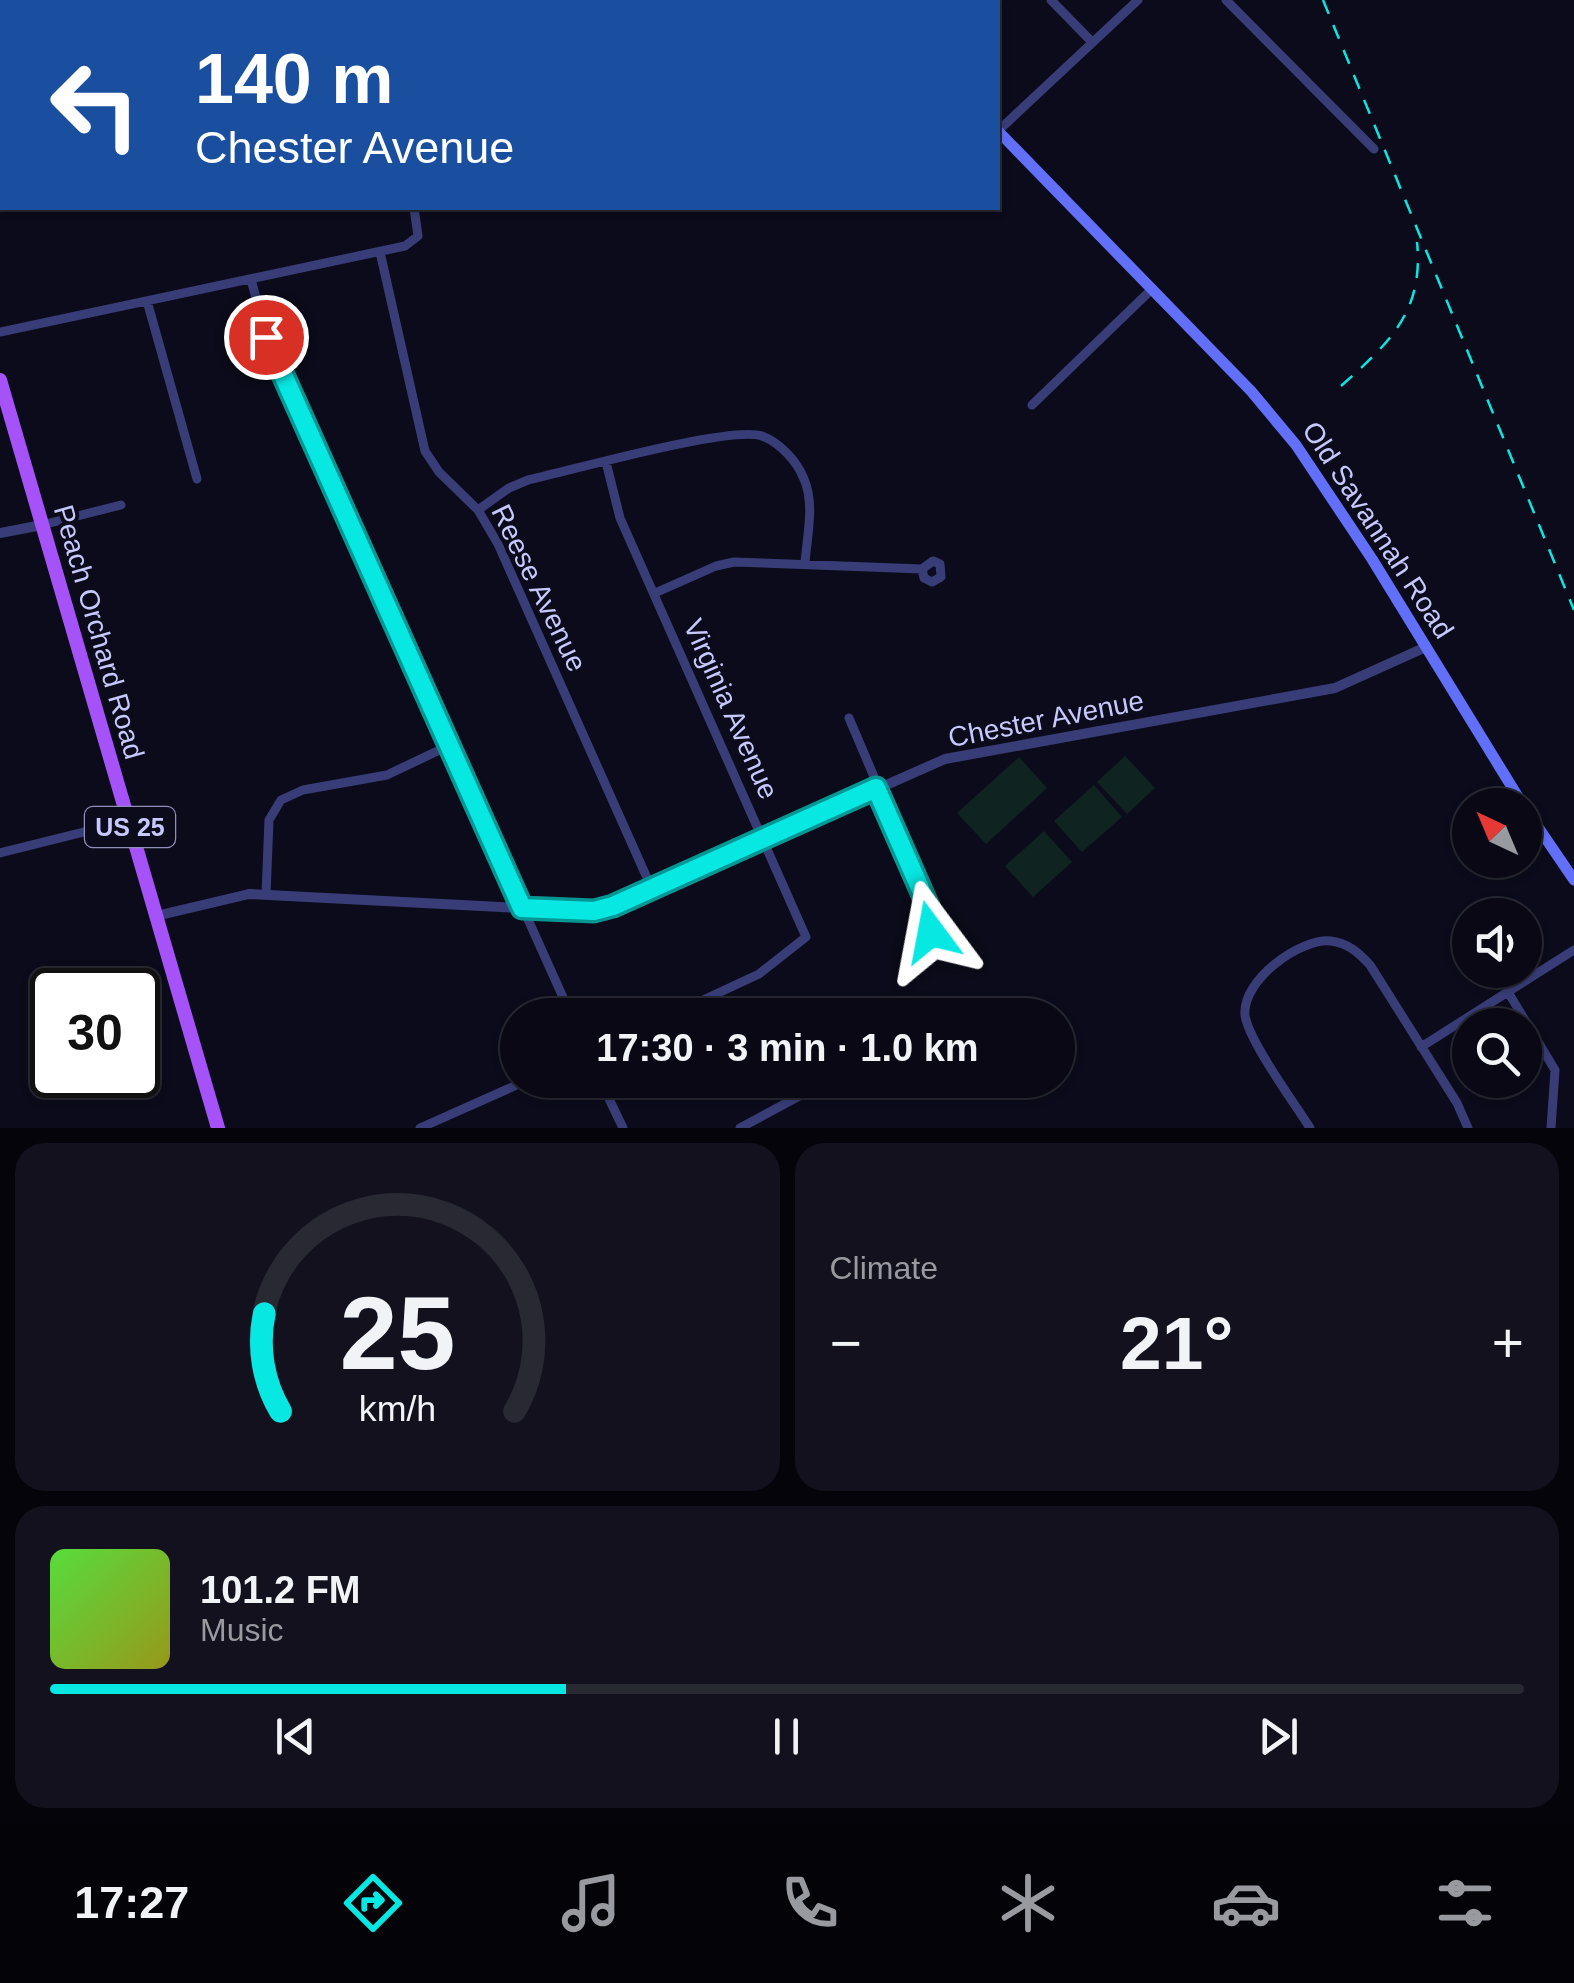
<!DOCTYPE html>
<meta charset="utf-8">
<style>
body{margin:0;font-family:Helvetica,sans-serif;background:#12111d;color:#f1f3f6;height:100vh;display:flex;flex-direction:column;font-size:38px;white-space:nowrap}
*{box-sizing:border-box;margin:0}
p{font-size:32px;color:#999aa0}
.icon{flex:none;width:55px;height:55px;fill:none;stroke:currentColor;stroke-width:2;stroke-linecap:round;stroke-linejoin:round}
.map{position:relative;height:1128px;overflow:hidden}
.details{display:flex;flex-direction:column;gap:15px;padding:15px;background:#05040b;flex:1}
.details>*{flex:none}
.banner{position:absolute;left:0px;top:0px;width:1000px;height:210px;box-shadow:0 2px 8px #0004,0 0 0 2px #292934;background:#1a4fa0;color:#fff;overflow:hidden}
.needle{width:65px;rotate:316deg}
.buttons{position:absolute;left:1452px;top:788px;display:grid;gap:20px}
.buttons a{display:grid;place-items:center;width:90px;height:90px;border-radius:50%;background:#090814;box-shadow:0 2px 8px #0004,0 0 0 2px #292934;font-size:50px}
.speed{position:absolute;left:30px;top:968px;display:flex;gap:20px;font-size:50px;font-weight:700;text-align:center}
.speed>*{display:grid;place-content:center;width:130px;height:130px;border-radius:50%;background:#090814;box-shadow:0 2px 8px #0004,0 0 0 2px #292934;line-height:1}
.speed .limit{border:5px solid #111;border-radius:15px;background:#fff;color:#111}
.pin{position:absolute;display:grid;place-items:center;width:85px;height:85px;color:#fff;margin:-42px;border:5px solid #fff;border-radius:50%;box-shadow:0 2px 10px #0007}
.me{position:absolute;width:110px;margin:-55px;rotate:347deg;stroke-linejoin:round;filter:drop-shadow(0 0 8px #0008)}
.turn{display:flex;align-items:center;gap:35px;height:210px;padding:0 30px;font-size:45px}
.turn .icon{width:130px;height:130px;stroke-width:2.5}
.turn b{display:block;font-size:70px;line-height:85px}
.big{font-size:75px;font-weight:700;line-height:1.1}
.details .card{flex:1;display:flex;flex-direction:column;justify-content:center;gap:15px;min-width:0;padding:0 35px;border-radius:30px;background:#12111d}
.details .dial{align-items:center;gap:0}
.dial svg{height:260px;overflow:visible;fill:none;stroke:#292934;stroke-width:7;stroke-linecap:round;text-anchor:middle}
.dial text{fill:#f1f3f6;stroke:none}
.song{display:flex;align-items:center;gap:30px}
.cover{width:120px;height:120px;border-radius:15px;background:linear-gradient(135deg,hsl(110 70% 55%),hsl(60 70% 35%))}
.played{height:10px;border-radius:5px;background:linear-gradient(90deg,#08e8e3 35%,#292934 35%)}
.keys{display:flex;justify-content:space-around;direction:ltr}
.heat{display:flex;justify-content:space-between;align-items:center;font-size:55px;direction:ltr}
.details .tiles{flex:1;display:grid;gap:15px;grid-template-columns:1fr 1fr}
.card:last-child{grid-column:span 2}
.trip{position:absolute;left:500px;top:998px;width:575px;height:100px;border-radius:50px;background:#090814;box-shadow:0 2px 8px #0004,0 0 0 2px #292934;font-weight:700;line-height:100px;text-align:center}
.menu{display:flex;height:160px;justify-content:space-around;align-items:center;background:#040308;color:#999aa0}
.menu .icon{width:70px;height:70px}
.menu .active{color:#08e8e3}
.menu b{font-size:45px;color:#f1f3f6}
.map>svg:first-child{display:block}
.green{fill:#0f2421}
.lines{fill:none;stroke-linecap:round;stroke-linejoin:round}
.minor{stroke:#383d78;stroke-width:9}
.tertiary{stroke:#383d78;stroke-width:10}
.secondary{stroke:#6270f9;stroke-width:11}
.primary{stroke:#a652f9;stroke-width:14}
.rail{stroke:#08e8e3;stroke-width:2.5;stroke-dasharray:15 12;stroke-linecap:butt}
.route-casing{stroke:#059794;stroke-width:25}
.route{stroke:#08e8e3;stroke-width:18}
.labels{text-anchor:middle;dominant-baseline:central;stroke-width:8;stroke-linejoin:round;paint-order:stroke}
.shield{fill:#0c0b1b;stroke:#8f8fb9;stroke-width:2.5}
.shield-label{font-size:25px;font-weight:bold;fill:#c7c8fd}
.street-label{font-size:28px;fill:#c7c8fd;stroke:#0c0b1b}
</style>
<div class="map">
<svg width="1574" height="1128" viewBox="0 0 1574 1128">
<rect width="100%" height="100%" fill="#0c0b1b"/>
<path class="green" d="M1125,756L1155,788L1127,814L1097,782Z
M1019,757L1047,788L986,844L957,813Z
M1094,785L1122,817L1082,852L1054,821Z
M1044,831L1072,862L1033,897L1005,866Z"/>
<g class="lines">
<path class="minor" d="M107,0L111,2
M1051,0L1092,42
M1226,0L1374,149
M255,2L258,0
M692,2L693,0
M998,131L1138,0
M380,252L425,451L439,472L478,510L498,544L652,889
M251,279L266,337L571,1015
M147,301L197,479
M0,332L405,246L418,236L414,208
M1032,405L1152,289
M606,462L620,518L806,937L759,974L671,1015
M478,510L509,488L528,480C569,471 731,425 762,436C780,443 797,461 804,479C815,504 807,536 805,563
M42,525L121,505
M655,593L716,566L734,562L922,569L933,561L940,564L941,577L932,582L924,578L922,569
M849,718L935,920L930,924L931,932L935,936H943L948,927L945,921L935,920
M0,853L128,821
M266,894L269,820L281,800L303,790L387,775L450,745
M1508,992L1555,1070L1551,1128
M1421,1047L1574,950
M600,1080L623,1128
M420,1128L528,1080
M740,1128L829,1080
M1310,1128C1295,1104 1248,1040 1245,1015C1242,980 1300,938 1331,941C1348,943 1359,953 1370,965L1457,1103L1468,1128"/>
<path class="tertiary" d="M0,533L42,525
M156,916L249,894L522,908L606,909L945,759L1335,688L1426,647"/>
<path class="secondary" d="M868,0L870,2
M998,131L1251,391L1296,445L1372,559L1523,805
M1525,808L1574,880"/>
<path class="primary" d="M0,380L218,1128"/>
<path class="rail" d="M1323,0L1574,610
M1341,386C1389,343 1424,312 1417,242"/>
</g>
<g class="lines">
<g class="route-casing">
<path id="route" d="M266,337L522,908L594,911L613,906L876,788L934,920L930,924L931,932"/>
</g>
<use href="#route" class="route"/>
</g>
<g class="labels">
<rect class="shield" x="85" y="807" width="90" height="40" rx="8"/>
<g class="shield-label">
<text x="130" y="827">US 25</text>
</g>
<g class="street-label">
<text transform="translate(1378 530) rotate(57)">Old Savannah Road</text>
<text transform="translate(539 588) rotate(64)">Reese Avenue</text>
<text transform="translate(99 632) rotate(74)">Peach Orchard Road</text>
<text transform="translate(731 709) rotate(66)">Virginia Avenue</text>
<text transform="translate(1046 719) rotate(-11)">Chester Avenue</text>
</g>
</g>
</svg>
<div class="buttons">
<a><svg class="needle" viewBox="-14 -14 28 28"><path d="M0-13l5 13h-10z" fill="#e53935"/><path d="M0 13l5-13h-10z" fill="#999aa0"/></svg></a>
<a><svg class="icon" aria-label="sound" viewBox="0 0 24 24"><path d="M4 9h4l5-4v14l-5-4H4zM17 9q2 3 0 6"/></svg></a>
<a><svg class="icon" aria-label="search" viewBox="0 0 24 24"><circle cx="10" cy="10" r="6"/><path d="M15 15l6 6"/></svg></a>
</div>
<div class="speed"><div class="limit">30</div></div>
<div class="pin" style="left:266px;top:337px;background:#d93025"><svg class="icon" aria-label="arrive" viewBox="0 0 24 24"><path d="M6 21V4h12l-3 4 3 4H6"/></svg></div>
<svg class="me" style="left:931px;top:932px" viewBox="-20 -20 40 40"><path d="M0-17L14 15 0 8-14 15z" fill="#08e8e3" stroke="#fff" stroke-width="4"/></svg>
<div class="trip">17:30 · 3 min · 1.0 km</div>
<div class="banner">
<div class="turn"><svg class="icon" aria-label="left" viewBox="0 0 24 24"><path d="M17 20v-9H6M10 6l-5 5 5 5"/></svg><div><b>140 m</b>Chester Avenue</div></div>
</div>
</div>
<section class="details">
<div class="tiles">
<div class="card dial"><svg viewBox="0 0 100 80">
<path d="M14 69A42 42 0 1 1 86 69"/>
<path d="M14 69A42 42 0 0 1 9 39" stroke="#08e8e3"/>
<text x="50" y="56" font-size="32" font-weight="700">25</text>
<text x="50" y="72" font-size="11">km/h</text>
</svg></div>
<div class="card"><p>Climate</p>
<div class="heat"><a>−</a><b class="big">21°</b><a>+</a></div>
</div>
<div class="card">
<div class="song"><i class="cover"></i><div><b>101.2 FM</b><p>Music</p></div></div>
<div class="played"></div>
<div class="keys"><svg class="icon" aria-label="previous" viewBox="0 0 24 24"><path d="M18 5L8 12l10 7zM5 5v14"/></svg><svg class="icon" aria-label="pause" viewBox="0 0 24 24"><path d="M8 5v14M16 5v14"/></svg><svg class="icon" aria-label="next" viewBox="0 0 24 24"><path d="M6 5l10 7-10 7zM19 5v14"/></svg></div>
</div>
</div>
</section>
<nav class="menu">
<b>17:27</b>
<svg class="icon active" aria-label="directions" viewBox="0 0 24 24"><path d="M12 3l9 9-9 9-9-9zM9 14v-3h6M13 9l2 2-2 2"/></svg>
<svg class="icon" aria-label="music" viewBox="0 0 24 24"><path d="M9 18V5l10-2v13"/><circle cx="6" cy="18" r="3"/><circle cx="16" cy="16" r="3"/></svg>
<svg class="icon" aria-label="phone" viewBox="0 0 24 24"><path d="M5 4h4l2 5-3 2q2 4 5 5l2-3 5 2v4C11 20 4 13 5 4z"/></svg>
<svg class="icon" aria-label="climate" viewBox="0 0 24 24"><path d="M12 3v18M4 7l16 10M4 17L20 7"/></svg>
<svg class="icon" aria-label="car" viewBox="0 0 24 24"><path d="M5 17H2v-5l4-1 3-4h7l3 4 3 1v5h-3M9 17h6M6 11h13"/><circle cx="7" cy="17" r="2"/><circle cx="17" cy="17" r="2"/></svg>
<svg class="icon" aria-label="filters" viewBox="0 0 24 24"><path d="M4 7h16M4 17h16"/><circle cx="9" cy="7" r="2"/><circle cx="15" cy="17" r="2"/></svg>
</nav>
